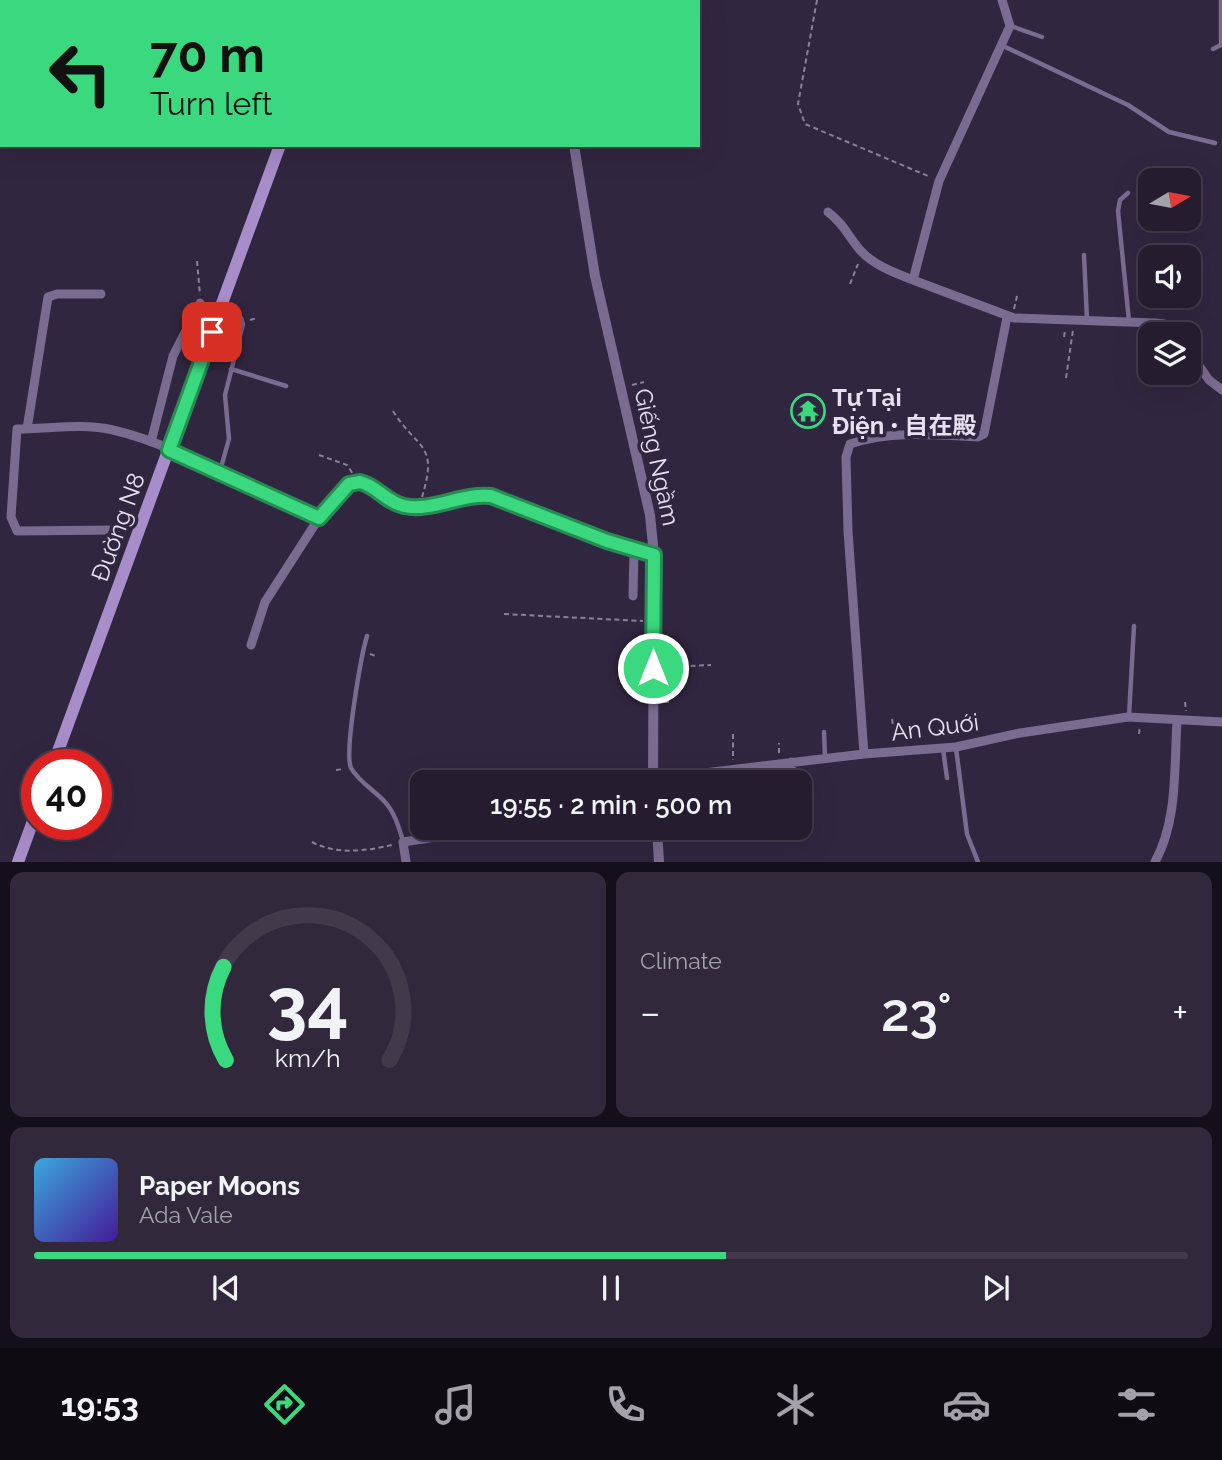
<!DOCTYPE html>
<meta charset="utf-8">
<style>
body{margin:0;font-family:Raleway,"Noto Sans SC",sans-serif;background:#31293b;color:#f1f3f6;height:100vh;display:flex;flex-direction:column;font-size:26px;white-space:nowrap}
*{box-sizing:border-box;margin:0}
p{font-size:23px;color:#a3a1aa}
.icon{flex:none;width:38px;height:38px;fill:none;stroke:currentColor;stroke-width:2;stroke-linecap:round;stroke-linejoin:round}
.map{position:relative;height:862px;overflow:hidden}
.details{display:flex;flex-direction:column;gap:10px;padding:10px;background:#140f1a;flex:1}
.details>*{flex:none}
.banner{position:absolute;left:0px;top:0px;width:700px;height:147px;box-shadow:0 7px 28px #0002,0 0 0 2px #423a4b;background:#3ad87f;color:#111;overflow:hidden}
.needle{width:46px;rotate:80deg}
.tools{position:absolute;left:1138px;top:168px;display:grid;gap:14px}
.tools a{display:grid;place-items:center;width:63px;height:63px;border-radius:14px;background:#251c2f;box-shadow:0 7px 28px #0002,0 0 0 2px #423a4b;font-size:35px}
.speed{position:absolute;left:21px;top:749px;display:flex;gap:14px;font-size:35px;font-weight:700;text-align:center}
.speed>*{display:grid;place-content:center;width:91px;height:91px;border-radius:50%;background:#251c2f;box-shadow:0 7px 28px #0002,0 0 0 2px #423a4b;line-height:1}
.speed .limit{border:10px solid #d22;background:#fff;color:#111}
.pin{position:absolute;display:grid;place-items:center;width:60px;height:60px;color:#fff;margin:-30px;border-radius:14px;box-shadow:0 4px 10px #0006}
.me{position:absolute;width:77px;margin:-38px;rotate:0deg;stroke-linejoin:round;filter:drop-shadow(0 0 5px #0008)}
.turn{display:flex;align-items:center;gap:24px;height:147px;padding:0 35px;font-size:32px}
.turn .icon{width:91px;height:91px;stroke-width:2.5}
.turn b{display:block;font-size:49px;line-height:60px}
.big{font-size:52px;font-weight:600;line-height:1.1}
.details .tile{flex:1;display:flex;flex-direction:column;justify-content:center;gap:10px;min-width:0;padding:0 24px;border-radius:14px;background:#31293b}
.details .dial{align-items:center;gap:0}
.dial svg{height:182px;overflow:visible;fill:none;stroke:#423a4b;stroke-width:7;stroke-linecap:round;text-anchor:middle}
.dial text{fill:#f1f3f6;stroke:none}
.song{display:flex;align-items:center;gap:21px}
.cover{width:84px;height:84px;border-radius:10px;background:linear-gradient(135deg,hsl(200 70% 55%),hsl(260 70% 35%))}
.played{height:7px;border-radius:4px;background:linear-gradient(90deg,#3ad87f 60%,#423a4b 60%)}
.keys{display:flex;justify-content:space-around;direction:ltr}
.heat{display:flex;justify-content:space-between;align-items:center;font-size:38px;direction:ltr}
.details .tiles{flex:1;display:grid;gap:10px;grid-template-columns:1fr 1fr}
.tile:last-child{grid-column:span 2}
.trip{position:absolute;left:410px;top:770px;width:402px;height:70px;border-radius:14px;background:#251c2f;box-shadow:0 7px 28px #0002,0 0 0 2px #423a4b;font-weight:600;line-height:70px;text-align:center}
.tab-bar{display:flex;height:112px;justify-content:space-around;align-items:center;background:#0f0b13;color:#a3a1aa}
.tab-bar .icon{width:49px;height:49px}
.tab-bar .selected{color:#3ad87f}
.tab-bar b{font-size:32px;color:#f1f3f6}
.map>svg:first-child{display:block}
.lines{fill:none;stroke-linecap:round;stroke-linejoin:round}
.path{stroke:#8a8096;stroke-width:2;stroke-dasharray:5 3.5;stroke-linecap:butt}
.service{stroke:#7a6b90;stroke-width:4.5}
.minor{stroke:#7a6b90;stroke-width:9}
.tertiary{stroke:#7a6b90;stroke-width:10}
.secondary{stroke:#a78dc9;stroke-width:12}
.route-casing{stroke:#268c53;stroke-width:18}
.route{stroke:#3ad87f;stroke-width:12}
.labels{text-anchor:middle;dominant-baseline:central;stroke-width:7;stroke-linejoin:round;paint-order:stroke}
.poi-label{font-size:24px;font-weight:bold;fill:#e7e0f1;stroke:#31263f;text-anchor:start}
.street-label{font-size:24px;fill:#e7e0f1;stroke:#31263f}
</style>
<div class="map">
<svg width="1222" height="862" viewBox="0 0 1222 862">
<rect width="100%" height="100%" fill="#31263f"/>
<g class="lines">
<path class="path" d="M817,0L798,104L805,124L928,176
M197,261L200,295
M850,284L858,264
M1014,309L1017,296
M250,320L257,318
M1064,337L1065,330
M1066,378L1073,330
M632,385L644,382
M393,411C417,450 439,442 422,497
M642,440L661,441
M319,455L347,465L353,474
M654,481L667,478
M504,614L643,621
M665,638H673
M370,654L376,656
M665,667L711,665
M664,702H672
M1185,702L1186,711
M892,719L896,742
M733,734V760
M1139,734L1140,726
M779,753V743
M336,770L344,769
M312,842C336,855 366,851 392,845"/>
<path class="service" d="M1011,26L1042,37
M1001,45L1128,105L1169,132L1215,143
M1213,49L1221,45V0
M1128,193L1120,200L1118,211L1129,321
M1084,255L1087,320
M200,303L241,318L243,324L225,395L229,439L220,471
M231,369L286,386
M367,636C361,656 344,753 351,768C359,782 375,791 385,802C395,813 399,828 403,841
M1129,716L1134,626
M824,732L825,757
M956,748L967,834L978,862
M943,749L947,778"/>
<path class="minor" d="M1002,0L1010,26L939,181L913,280L1014,318L1155,323L1164,324L1178,334
M828,212C844,224 848,236 860,250C873,265 895,273 913,280
M1188,350L1209,380L1222,390
M27,429L48,297L57,294H101
M151,442L173,356L200,303
M116,530L17,531L11,517L17,429C49,429 82,423 113,430C187,447 248,494 319,518L349,484L360,482C377,486 386,502 403,506C432,512 462,493 491,496L607,541L654,555
M633,596L634,549
M251,645L265,602L319,518
M864,754L848,531L846,457L850,444C891,430 935,435 978,437L984,434L1007,317
M791,762L792,782
M653,779L864,754L956,747L1020,733L1128,717L1222,722
M793,828L794,835
M406,862L403,842L495,828
M1155,862C1178,820 1174,767 1177,722"/>
<path class="tertiary" d="M564,2V0
M574,145L595,276L650,515L654,555L653,782
M657,828L659,862"/>
<path class="secondary" d="M332,2L333,0
M53,765L280,145
M18,862L37,810"/>
</g>
<g class="lines">
<g class="route-casing">
<path id="route" d="M212,332L169,450L319,518L349,484L360,482C377,486 386,502 404,506C432,512 462,493 491,496L607,541L654,555L653,668"/>
</g>
<use href="#route" class="route"/>
</g>
<defs>
<g id="temple-ring" transform="scale(1.75)"><circle r="9.5" fill="#31263f" stroke="#3ad87f" stroke-width="1.5"/><path d="M0-6L5-2H3V0L6.5 2.5H4V6H1.5V3h-3V6H-4V2.5H-6.5L-3 0V-2H-5Z" fill="#3ad87f"/></g>
</defs>
<g fill-rule="evenodd">
<use href="#temple-ring" x="808" y="411"/>
</g>
<g class="labels">
<g class="poi-label">
<text x="832" y="397">Tự Tại<tspan x="832" dy="28">Điện • 自在殿</tspan></text>
</g>
<g class="street-label">
<text transform="translate(657 457) rotate(78)">Giếng Ngầm</text>
<text transform="translate(118 527) rotate(-70)">Đường N8</text>
<text transform="translate(935 727) rotate(-7)">An Quới</text>
</g>
</g>
</svg>
<div class="tools">
<a><svg class="needle" viewBox="-14 -14 28 28"><path d="M0-13l5 13h-10z" fill="#e53935"/><path d="M0 13l5-13h-10z" fill="#a3a1aa"/></svg></a>
<a><svg class="icon" aria-label="sound" viewBox="0 0 24 24"><path d="M4 9h4l5-4v14l-5-4H4zM17 9q2 3 0 6"/></svg></a>
<a><svg class="icon" aria-label="layers" viewBox="0 0 24 24"><path d="M12 4l9 5-9 5-9-5zM3 14l9 5 9-5"/></svg></a>
</div>
<div class="speed"><div class="limit">40</div></div>
<div class="pin" style="left:212px;top:332px;background:#d93025"><svg class="icon" aria-label="arrive" viewBox="0 0 24 24"><path d="M6 21V4h12l-3 4 3 4H6"/></svg></div>
<svg class="me" style="left:653px;top:668px" viewBox="-20 -20 40 40"><circle r="17" fill="#3ad87f" stroke="#fff" stroke-width="3"/><path d="M0-11L8 9 0 5-8 9z" fill="#fff"/></svg>
<div class="trip">19:55 · 2 min · 500 m</div>
<div class="banner">
<div class="turn"><svg class="icon" aria-label="left" viewBox="0 0 24 24"><path d="M17 20v-9H6M10 6l-5 5 5 5"/></svg><div><b>70 m</b>Turn left</div></div>
</div>
</div>
<section class="details">
<div class="tiles">
<div class="tile dial"><svg viewBox="0 0 100 80">
<path d="M14 69A42 42 0 1 1 86 69"/>
<path d="M14 69A42 42 0 0 1 13 28" stroke="#3ad87f"/>
<text x="50" y="56" font-size="32" font-weight="700">34</text>
<text x="50" y="72" font-size="11">km/h</text>
</svg></div>
<div class="tile"><p>Climate</p>
<div class="heat"><a>−</a><b class="big">23°</b><a>+</a></div>
</div>
<div class="tile">
<div class="song"><i class="cover"></i><div><b>Paper Moons</b><p>Ada Vale</p></div></div>
<div class="played"></div>
<div class="keys"><svg class="icon" aria-label="previous" viewBox="0 0 24 24"><path d="M18 5L8 12l10 7zM5 5v14"/></svg><svg class="icon" aria-label="pause" viewBox="0 0 24 24"><path d="M8 5v14M16 5v14"/></svg><svg class="icon" aria-label="next" viewBox="0 0 24 24"><path d="M6 5l10 7-10 7zM19 5v14"/></svg></div>
</div>
</div>
</section>
<nav class="tab-bar">
<b>19:53</b>
<svg class="icon selected" aria-label="directions" viewBox="0 0 24 24"><path d="M12 3l9 9-9 9-9-9zM9 14v-3h6M13 9l2 2-2 2"/></svg>
<svg class="icon" aria-label="music" viewBox="0 0 24 24"><path d="M9 18V5l10-2v13"/><circle cx="6" cy="18" r="3"/><circle cx="16" cy="16" r="3"/></svg>
<svg class="icon" aria-label="phone" viewBox="0 0 24 24"><path d="M5 4h4l2 5-3 2q2 4 5 5l2-3 5 2v4C11 20 4 13 5 4z"/></svg>
<svg class="icon" aria-label="climate" viewBox="0 0 24 24"><path d="M12 3v18M4 7l16 10M4 17L20 7"/></svg>
<svg class="icon" aria-label="car" viewBox="0 0 24 24"><path d="M5 17H2v-5l4-1 3-4h7l3 4 3 1v5h-3M9 17h6M6 11h13"/><circle cx="7" cy="17" r="2"/><circle cx="17" cy="17" r="2"/></svg>
<svg class="icon" aria-label="filters" viewBox="0 0 24 24"><path d="M4 7h16M4 17h16"/><circle cx="9" cy="7" r="2"/><circle cx="15" cy="17" r="2"/></svg>
</nav>
